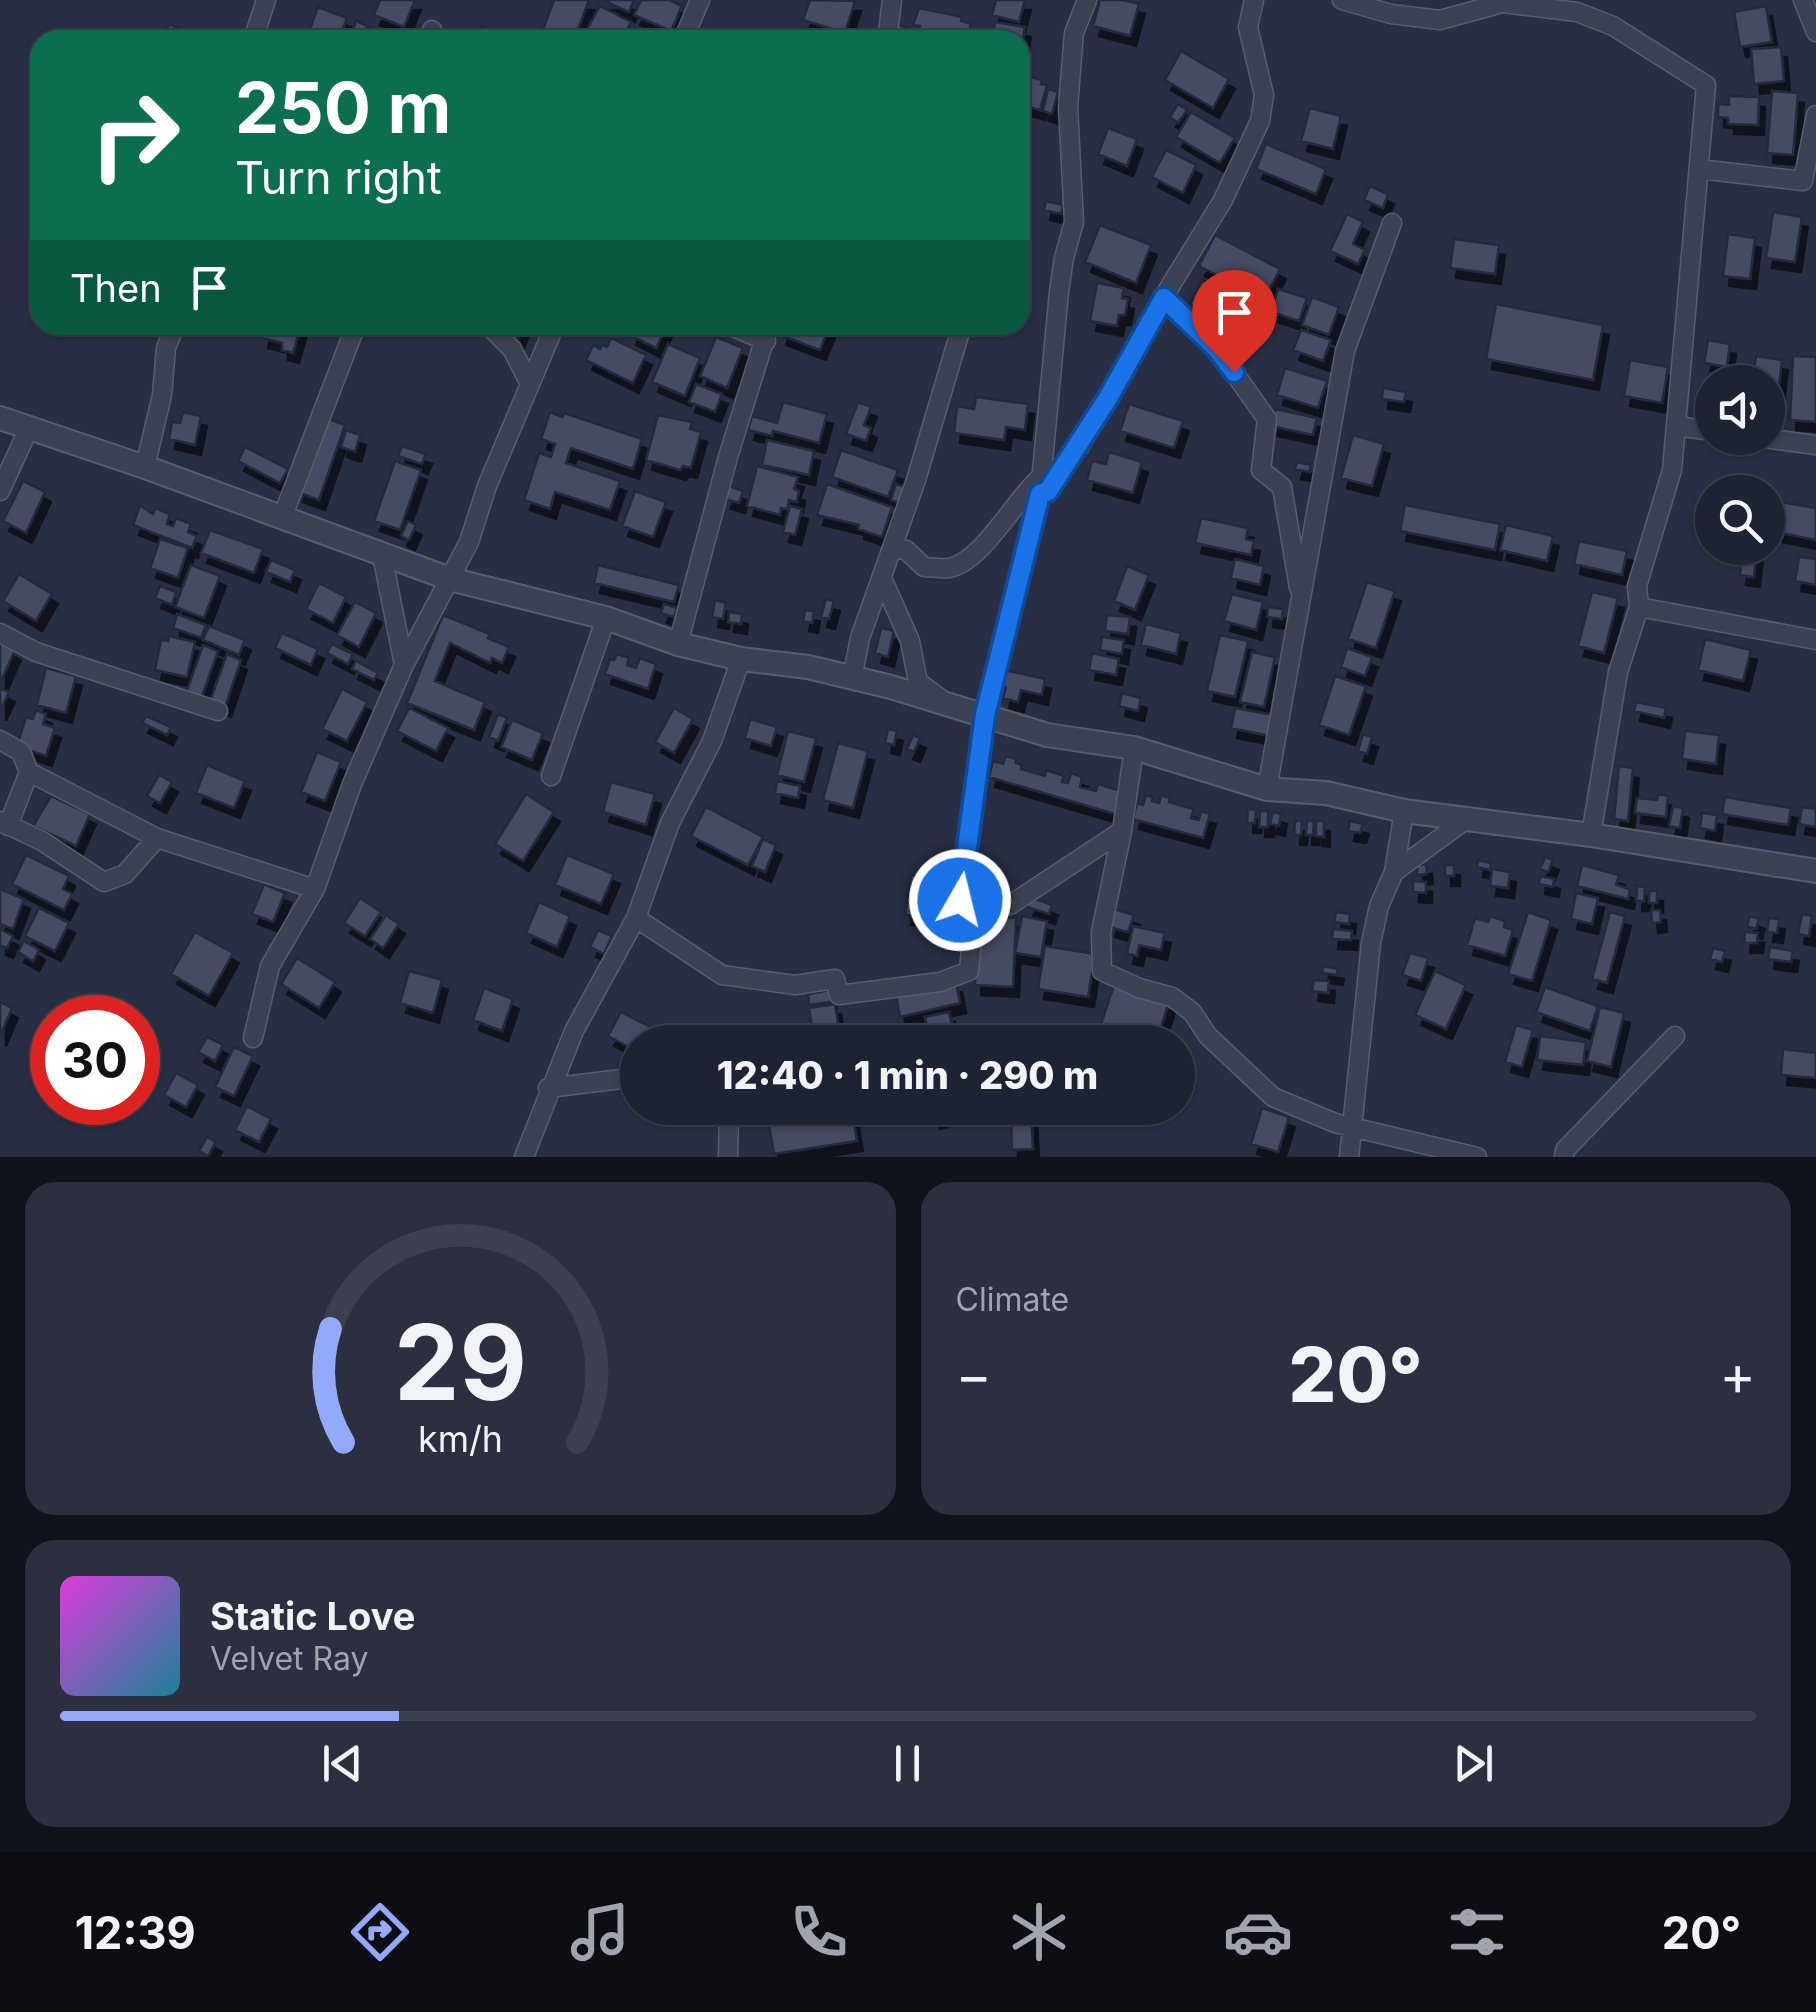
<!DOCTYPE html>
<meta charset="utf-8">
<style>
body{margin:0;font-family:Inter,sans-serif;background:#2b2f3f;color:#f1f3f6;height:100vh;display:flex;flex-direction:column;font-size:38px;white-space:nowrap}
*{box-sizing:border-box;margin:0}
p{font-size:32px;color:#a1a4ac}
.icon{flex:none;width:55px;height:55px;fill:none;stroke:currentColor;stroke-width:2;stroke-linecap:round;stroke-linejoin:round}
.map{position:relative;height:1157px;overflow:hidden}
.drawer{display:flex;flex-direction:column;gap:25px;padding:25px;background:#10131c;flex:1}
.drawer>*{flex:none}
.hud{position:absolute;left:30px;top:30px;width:1000px;height:305px;border-radius:30px;box-shadow:0 2px 8px #0004,0 0 0 2px #3c404e;background:#0b6e4f;color:#fff;overflow:hidden}
.controls{position:absolute;left:1695px;top:365px;display:grid;gap:20px}
.controls a{display:grid;place-items:center;width:90px;height:90px;border-radius:50%;background:#1e2333;box-shadow:0 2px 8px #0004,0 0 0 2px #3c404e;font-size:50px}
.speed{position:absolute;left:30px;top:995px;display:flex;gap:20px;font-size:50px;font-weight:700;text-align:center}
.speed>*{display:grid;place-content:center;width:130px;height:130px;border-radius:50%;background:#1e2333;box-shadow:0 2px 8px #0004,0 0 0 2px #3c404e;line-height:1}
.speed .limit{border:15px solid #d22;background:#fff;color:#111}
.pin{position:absolute;display:grid;place-items:center;width:85px;height:85px;color:#fff;margin:-102px -42px;border-radius:50% 50% 50% 0;rotate:-45deg;box-shadow:0 0 10px #0007}
.pin .icon{rotate:45deg}
.me{position:absolute;width:110px;margin:-55px;rotate:8deg;stroke-linejoin:round;filter:drop-shadow(0 0 8px #0008)}
.turn{display:flex;align-items:center;gap:35px;height:210px;padding:0 40px;font-size:45px}
.turn .icon{width:130px;height:130px;stroke-width:2.5}
.turn b{display:block;font-size:70px;line-height:85px}
.then{display:flex;align-items:center;height:95px;padding:0 40px;background:#0003;gap:20px;font-size:38px}
.big{font-size:75px;font-weight:800;line-height:1.1}
.drawer .card{flex:1;display:flex;flex-direction:column;justify-content:center;gap:15px;min-width:0;padding:0 35px;border-radius:30px;background:#2b2f3f}
.drawer .dial{align-items:center;gap:0}
.dial svg{height:260px;overflow:visible;fill:none;stroke:#3c404e;stroke-width:7;stroke-linecap:round;text-anchor:middle}
.dial text{fill:#f1f3f6;stroke:none}
.song{display:flex;align-items:center;gap:30px}
.cover{width:120px;height:120px;border-radius:15px;background:linear-gradient(135deg,hsl(300 70% 55%),hsl(190 70% 35%))}
.played{height:10px;border-radius:5px;background:linear-gradient(90deg,#93a9f9 20%,#3c404e 20%)}
.keys{display:flex;justify-content:space-around;direction:ltr}
.heat{display:flex;justify-content:space-between;align-items:center;font-size:55px;direction:ltr}
.drawer .tiles{flex:1;display:grid;gap:25px;grid-template-columns:1fr 1fr}
.card:last-child{grid-column:span 2}
.trip{position:absolute;left:620px;top:1025px;width:575px;height:100px;border-radius:50px;background:#1e2333;box-shadow:0 2px 8px #0004,0 0 0 2px #3c404e;font-weight:800;line-height:100px;text-align:center}
.tab-bar{display:flex;height:160px;justify-content:space-around;align-items:center;background:#0c0e14;color:#a1a4ac}
.tab-bar .icon{width:70px;height:70px}
.tab-bar .on{color:#93a9f9}
.tab-bar b{font-size:45px;color:#f1f3f6}
.map>svg:first-child{display:block}
.building{fill:#444c64;stroke:#23293b;stroke-width:2.5;filter:url(#shadow)}
.lines{fill:none;stroke-linecap:round;stroke-linejoin:round}
.minor-casing{stroke:#585d6e;stroke-width:21}
.tertiary-casing{stroke:#585d6e;stroke-width:26}
.minor{stroke:#3c4254;stroke-width:18}
.tertiary{stroke:#3c4254;stroke-width:22}
.route-casing{stroke:#114b97;stroke-width:25}
.route{stroke:#1a73e8;stroke-width:18}
</style>
<div class="map">
<svg width="1816" height="1157" viewBox="0 0 1816 1157">
<defs>
<filter id="shadow"><feDropShadow dx="6" dy="10" stdDeviation="0" flood-color="#0009"/></filter>
</defs>
<rect width="100%" height="100%" fill="#282f44"/>
<path class="building" d="M380,0H415L404,27L374,15Z
M554,0H589L574,40H539Z
M602,0H634L629,12Z
M641,0H669L682,6L671,31L634,15Z
M810,0L855,1L845,33L803,20Z
M996,0H1025L1019,22L992,15Z
M1100,0H1123L1139,4L1130,36L1093,26Z
M600,6L631,22L622,40H598L586,31Z
M1766,6L1772,42L1740,47L1734,12Z
M318,7L347,18L339,40L307,37Z
M919,8L962,17L961,21L971,24L966,40H930L917,36L920,26L913,25Z
M356,21L367,26L361,40H349Z
M995,22L1025,27L1020,59V40H992Z
M169,24L203,40H162Z
M897,24L910,29L906,39L893,34Z
M482,26L507,40H467L472,31L477,34Z
M369,27L400,40H363Z
M804,28L833,38L832,40H800Z
M1781,47L1784,81L1754,84L1751,49Z
M1181,51L1229,79L1213,108L1165,80Z
M1020,74L1042,80L1041,84L1047,85L1040,110L1020,105Z
M1048,89L1058,92L1052,114L1043,111Z
M1772,91L1798,93L1793,155L1767,153Z
M1729,96L1759,97L1758,125L1728,124V118L1718,117V104L1729,105Z
M1178,104L1187,110L1178,123L1170,117Z
M1310,108L1341,116L1333,149L1301,141Z
M1191,112L1235,138L1220,163L1176,137Z
M1108,128L1137,139L1127,166L1098,154Z
M1266,144L1326,169L1316,194L1256,169Z
M1166,150L1196,165L1183,193L1152,177Z
M1370,186L1388,194L1383,208L1364,200Z
M1046,201L1063,205L1061,214L1044,210Z
M1773,212L1802,217L1795,262L1766,258Z
M1347,214L1363,222L1353,244L1365,250L1358,264L1330,251Z
M1100,225L1151,245L1136,283L1085,262Z
M1728,234L1755,238L1750,279L1723,276Z
M1215,235L1280,269L1264,300L1199,266Z
M1454,239L1499,245L1495,274L1450,268Z
M1202,280L1264,310L1252,334L1190,304Z
M1097,283L1124,288L1122,298L1128,299L1125,315H1119L1117,326L1090,321Z
M1278,289L1307,298L1299,321L1271,312Z
M1312,297L1339,307L1329,335L1302,325Z
M1496,304L1603,325L1593,380L1486,359Z
M265,325H301L293,353L282,350V343L262,338Z
M507,325H523L518,339L504,334Z
M635,325H667L656,348L630,335Z
M784,325H830L820,350L780,335Z
M1301,330L1331,340L1323,361L1293,350Z
M716,337L743,348L727,388L700,376Z
M611,338L646,355L633,383L586,360L593,345L600,349L602,345L607,347Z
M1708,340L1730,344L1727,367L1704,363Z
M668,344L700,358L685,396L652,382Z
M1756,356L1782,360L1777,402L1768,400V382H1752Z
M1793,356L1816,357V422L1790,420Z
M1630,360L1668,367L1662,403L1624,396Z
M1285,368L1327,381L1318,408L1277,395Z
M1709,373L1746,379V382H1712V409L1704,407Z
M696,384L722,394L715,412L689,402Z
M1383,388L1406,392L1404,402L1382,399Z
M976,397L1028,404L1025,430L1006,427L1004,440L954,433L957,406L974,409Z
M783,402L827,414L819,443L773,431L772,436L748,430L752,416L777,423Z
M858,402L871,407L864,425L871,428L866,441L846,434Z
M1129,404L1183,421L1174,448L1120,431Z
M1275,409L1317,418L1313,435L1271,426Z
M183,412L201,416L195,445L169,439L172,422L180,423Z
M550,412L562,417L564,413L642,439L633,469L571,448L566,463L620,481L610,510L555,492L550,509L524,500L539,453L551,457L555,444L541,439Z
M658,415L692,422L690,429L701,432L691,468L683,466L680,470L646,460Z
M323,417L345,425L319,500L297,492Z
M346,430L360,435L355,452L341,447Z
M1353,435L1384,444L1372,486L1341,478Z
M767,440L814,451L809,475L762,465Z
M402,446L426,454L422,464L398,456Z
M245,447L288,469L280,483L238,461Z
M841,450L898,470L888,497L832,477Z
M1109,452L1142,462L1133,493L1087,480L1092,461L1106,464Z
M395,461L421,470L400,530L374,521Z
M1297,462L1311,465L1309,472L1295,469Z
M757,466L798,477L794,489L799,491L797,502L789,500L787,509L781,508L780,515L747,506Z
M23,481L45,492L26,533L3,521Z
M827,484L892,507L882,537L858,529L859,525L817,515Z
M896,484L905,487L900,503L891,500Z
M729,486L743,491L739,503L725,499Z
M635,491L666,502L653,537L622,526Z
M1781,502L1816,508V540L1776,532Z
M140,505L153,514L155,508L170,514L167,524L173,526L176,518L191,524L188,532L197,536L192,548L133,525Z
M1405,505L1500,524L1495,550L1400,531Z
M790,506L802,509L795,535L783,532Z
M1201,518L1248,528L1246,539L1254,541L1251,555L1195,543Z
M408,521L416,525L409,540L401,536Z
M1506,525L1553,536L1547,561L1500,550Z
M210,530L263,549L254,573L201,553Z
M160,539L188,548L178,578L150,568Z
M1579,541L1627,551L1622,575L1574,564Z
M1743,548H1757L1754,577L1740,575Z
M1799,557L1816,559V585L1795,581Z
M1235,559L1264,566L1260,585L1231,578Z
M271,560L295,570L290,582L266,572Z
M191,565L220,576L204,618L175,607Z
M598,565L679,585L674,602L594,583Z
M1127,566L1149,575L1135,610L1114,601Z
M19,574L52,594L36,621L3,601Z
M1367,582L1395,591L1376,648L1348,639Z
M319,583L346,597L333,623L306,609Z
M160,586L176,592L172,605L155,598Z
M1592,592L1618,598L1604,653L1578,646Z
M1232,594L1263,602L1256,630L1224,621Z
M826,599L834,601L829,619L821,617Z
M715,600L726,603L723,619L712,617Z
M355,602L376,613L359,647L337,635Z
M664,604L677,608L674,617L661,613Z
M1268,607L1283,609L1282,619L1267,617Z
M805,610L814,611L812,623L803,621Z
M729,612L742,614L741,624L728,622Z
M177,614L206,625L201,638L173,628Z
M443,615L490,634L488,638L509,647L502,663L492,658L490,663L450,643L435,681L485,702L474,730L407,703Z
M1107,615L1130,617L1128,634L1105,631Z
M1146,624L1181,633L1176,654L1141,645Z
M209,626L245,640L239,655L203,640Z
M881,628L894,631L888,657L875,653Z
M282,633L318,649L311,665L275,648Z
M1220,635L1248,641L1235,697L1207,691Z
M169,636L195,642L187,677L155,670L161,640L168,641Z
M1102,637L1124,640L1122,654L1100,650Z
M1705,639L1751,650L1743,681L1698,670Z
M0,643L15,650L1,681L0,680Z
M332,644L353,654L348,664L327,653Z
M203,645L218,651L201,699L186,693Z
M1347,648L1372,657L1365,676L1341,667Z
M1252,652L1275,657L1264,707L1240,702Z
M1092,653L1119,659L1116,675L1089,670Z
M227,654L241,660L225,707L210,701Z
M617,654L629,658L627,665L636,668L640,658L656,664L648,689L605,674L610,659L614,660Z
M356,661L378,673L374,680L352,669Z
M46,668L76,676L66,713L37,705Z
M1005,670L1045,679L1042,695L1021,690L1018,702L1003,698L1006,687L1002,686Z
M1335,676L1366,686L1349,735L1319,725Z
M0,688L9,692L0,711Z
M342,689L367,702L347,741L322,729Z
M1122,693L1141,698L1138,711L1119,706Z
M1636,702L1666,708L1664,718L1634,711Z
M409,708L448,728L436,751L397,731Z
M674,708L693,719L674,753L655,742Z
M1235,708L1274,715L1270,736L1231,728Z
M36,710L46,714L43,724L55,728L46,756L17,746L26,717L33,719Z
M498,714L507,718L498,741L489,737Z
M146,716L171,727L167,735L142,723Z
M750,719L777,727L771,746L745,738Z
M512,720L543,733L532,760L501,747Z
M888,729L897,731L894,745L885,743Z
M788,731L816,738L804,782L777,775Z
M1685,731L1719,735L1716,764L1682,759Z
M1363,734L1372,737L1367,754L1358,751Z
M913,735L920,738L914,752L907,749Z
M838,743L868,751L853,808L823,800Z
M317,752L341,762L325,801L301,792Z
M1006,756L1016,759V763L1022,765L1021,769L1045,776L1046,770L1064,776L1062,782L1068,783L1071,773L1082,777L1080,787L1096,791L1098,784L1124,792L1118,815L989,777L993,761L1003,764Z
M207,765L245,781L234,808L196,793Z
M1619,766L1633,768L1628,821L1614,819Z
M159,775L172,782L160,803L147,796Z
M777,781L800,786L798,798L775,793Z
M611,782L655,794L646,825L603,812Z
M526,794L554,812L523,861L495,844Z
M1658,794L1668,796L1666,817L1635,813L1637,798L1657,800Z
M1146,795L1153,797L1152,801L1159,803L1161,795L1170,798L1169,802L1194,809L1191,818L1199,820L1201,811L1210,814L1203,838L1133,819L1137,803L1143,805Z
M51,796L90,814L76,846L33,826Z
M1725,797L1791,808L1788,825L1722,814Z
M1673,806L1683,808L1680,828L1669,826Z
M706,807L763,837L748,865L691,836Z
M1802,807L1816,809V827L1799,824Z
M1248,809L1256,810L1255,823H1247Z
M1260,811H1268V827H1259Z
M1273,812L1281,814L1279,826L1270,824Z
M1702,813L1717,815L1715,831L1700,828Z
M1295,821H1302L1301,835H1294Z
M1307,821H1314L1313,835H1306Z
M1316,821H1324V837L1316,836Z
M1350,821L1363,824L1360,833L1348,831Z
M763,839L776,845L765,872L752,866Z
M26,855L69,876L63,889L72,894L64,910L12,884Z
M567,855L614,874L601,904L555,885Z
M1545,857L1553,860L1548,872L1540,869Z
M1478,860L1491,863L1490,870L1477,867Z
M1426,864L1427,874L1417,875V865Z
M1445,865H1454V876H1445Z
M1582,865L1619,875L1616,885L1630,889L1628,899L1577,886Z
M1492,869L1510,872L1508,888L1490,886Z
M911,875L947,881L941,920L905,915Z
M1540,876L1554,879L1553,887L1539,884Z
M1413,881L1426,882V893L1413,892Z
M264,884L285,893L273,922L252,914Z
M1637,886L1645,887L1644,901H1636Z
M0,889L24,899L13,929L0,924Z
M1649,891H1657V903H1649Z
M1576,893L1598,898L1592,924L1571,919Z
M1030,897L1052,905L1049,914L1027,907Z
M360,898L381,912L365,936L344,923Z
M539,902L570,916L557,947L526,933Z
M39,908L69,923L55,951L25,936Z
M1114,909L1134,915L1128,932L1109,927Z
M1651,910H1660L1661,922L1652,923Z
M1336,912L1350,914L1349,924L1334,922Z
M1528,912L1551,920L1532,981L1508,974Z
M1610,912L1625,916L1607,983L1592,979Z
M1802,914L1812,916L1809,936L1798,934Z
M386,915L399,924L383,948L370,939Z
M977,916L1016,918L1013,987L975,985Z
M1022,916L1047,921L1041,957L1015,953Z
M1490,916L1505,921L1504,927L1513,930L1505,956L1467,945L1475,918L1488,922Z
M1750,916L1759,919L1756,929L1747,926Z
M1769,918L1779,919L1777,933L1767,932Z
M1133,926L1165,933L1161,950L1139,945L1137,956L1127,954Z
M0,929L13,936L7,948L0,945Z
M1333,929L1352,931L1351,940L1332,939Z
M598,930L612,936L604,954L590,947Z
M195,932L233,953L209,996L171,974Z
M1745,932L1758,933L1757,943H1744Z
M24,941L39,950L33,961L18,952Z
M1045,946L1095,954L1088,997L1038,989Z
M1770,947L1793,951L1791,962L1768,959Z
M1713,948L1725,951L1722,962L1710,959Z
M1410,953L1428,958L1421,981L1402,975Z
M297,958L335,982L319,1008L281,984Z
M1323,966L1338,969L1337,975L1322,973Z
M409,971L442,980L433,1013L400,1003Z
M1435,971L1466,985L1446,1029L1415,1015Z
M1314,980L1329,981L1328,993L1312,991Z
M956,982L960,1003L900,1017L896,995Z
M1114,985L1169,1002L1156,1042H1138L1099,1030Z
M1545,987L1598,1006L1590,1031L1536,1012Z
M484,988L513,999L502,1031L473,1020Z
M830,990L831,1002L809,1005L808,994Z
M0,1002L12,1008L0,1036Z
M835,1004L841,1042H814L809,1008Z
M1600,1007L1624,1013L1611,1067L1587,1061Z
M621,1012L660,1032L654,1042H638V1052L608,1036Z
M949,1012L956,1042H930L925,1017Z
M1516,1025L1533,1030L1522,1067L1505,1062Z
M1011,1036L1012,1042H981V1041Z
M1040,1036L1065,1038V1042H1040Z
M1540,1036L1586,1042L1583,1065L1537,1060Z
M207,1037L223,1045L215,1061L198,1052Z
M234,1047L253,1056L234,1096L215,1087Z
M1783,1049L1816,1053V1078L1781,1075Z
M176,1073L198,1085L186,1107L164,1095Z
M247,1106L271,1119L259,1142L235,1130Z
M931,1108H969L970,1109L934,1119Z
M1011,1108H1031L1033,1149L1012,1150Z
M1262,1108L1289,1117L1278,1152L1251,1144Z
M852,1112L857,1141L774,1154L769,1125Z
M207,1137L216,1142L208,1156L199,1151Z"/>
<g class="lines">
<g class="minor-casing">
<path id="minor" d="M1342,0L1391,14L1440,20L1502,3L1577,12L1613,26L1706,85L1672,470L1637,586L1639,607L1618,672L1591,835
M1803,0L1816,32
M253,40L266,0
M429,40L432,30
M683,40L700,0
M887,40L892,0
M1699,169L1803,181L1816,115
M1164,298L1217,349L1267,419L1261,470L1282,487L1299,588
M488,325L512,349L529,382
M729,325L766,341
M1676,426L1712,431
M1764,438L1816,445
M145,467L162,395L166,348L175,325
M0,491L28,430
M1040,493L1059,292L1064,258L1074,222L1068,107L1074,33L1087,0
M282,518L356,325
M893,548L906,550L924,567C932,567 941,569 949,568C983,562 1015,498 1042,476
M382,555L404,665
M882,578L910,641L918,682L941,699
M1639,607L1816,640
M0,633L36,652L218,711
M678,644L728,457L769,325
M852,679L860,638L916,480L962,325
M0,740L21,752L29,772L8,826
M1134,748L1122,831L1101,932L1102,971L1139,988L1172,997L1192,1012L1208,1036L1273,1097L1335,1123L1477,1157
M29,772L157,838
M551,776L606,618
M1267,789L1345,351L1392,223
M0,821L42,841L104,882L125,874L157,838L315,889
M1394,872L1468,818
M960,900L1010,905L1122,831
M636,918L722,975L795,985L835,979L839,995L940,982L969,971L974,915L960,900L985,715L1040,493L1048,491L1060,469L1080,446L1172,283L1223,200L1260,121L1264,95L1248,27L1254,0
M253,1038L270,966L315,889L352,784L404,665L469,542L487,486L555,325
M548,1088L638,1077
M524,1157L574,1031L636,918L670,823L712,741L741,659
M728,1157L729,1108
M1349,1157L1371,943L1379,906L1394,872L1404,811
M1564,1157L1565,1150L1675,1036"/>
</g>
<g class="tertiary-casing">
<path id="tertiary" d="M0,418L145,467L450,579L606,618L678,644L741,659L808,667L891,687L1047,735L1134,748L1267,789L1326,793L1404,811L1591,835L1816,871"/>
</g>
<use href="#minor" class="minor"/>
<use href="#tertiary" class="tertiary"/>
</g>
<g class="lines">
<g class="route-casing">
<path id="route" d="M960,900L985,715L1040,494L1048,491L1108,398L1164,298L1217,349L1234,372"/>
</g>
<use href="#route" class="route"/>
</g>
</svg>
<div class="controls">
<a><svg class="icon" aria-label="sound" viewBox="0 0 24 24"><path d="M4 9h4l5-4v14l-5-4H4zM17 9q2 3 0 6"/></svg></a>
<a><svg class="icon" aria-label="search" viewBox="0 0 24 24"><circle cx="10" cy="10" r="6"/><path d="M15 15l6 6"/></svg></a>
</div>
<div class="speed"><div class="limit">30</div></div>
<div class="pin" style="left:1234px;top:372px;background:#d93025"><svg class="icon" aria-label="arrive" viewBox="0 0 24 24"><path d="M6 21V4h12l-3 4 3 4H6"/></svg></div>
<svg class="me" style="left:960px;top:900px" viewBox="-20 -20 40 40"><circle r="17" fill="#1a73e8" stroke="#fff" stroke-width="3"/><path d="M0-11L8 9 0 5-8 9z" fill="#fff"/></svg>
<div class="trip">12:40 · 1 min · 290 m</div>
<div class="hud">
<div class="turn"><svg class="icon" aria-label="right" viewBox="0 0 24 24"><path d="M7 20v-9h11M14 6l5 5-5 5"/></svg><div><b>250 m</b>Turn right</div></div>
<div class="then">Then<svg class="icon" aria-label="arrive" viewBox="0 0 24 24"><path d="M6 21V4h12l-3 4 3 4H6"/></svg></div>
</div>
</div>
<section class="drawer">
<div class="tiles">
<div class="card dial"><svg viewBox="0 0 100 80">
<path d="M14 69A42 42 0 1 1 86 69"/>
<path d="M14 69A42 42 0 0 1 10 34" stroke="#93a9f9"/>
<text x="50" y="56" font-size="32" font-weight="700">29</text>
<text x="50" y="72" font-size="11">km/h</text>
</svg></div>
<div class="card"><p>Climate</p>
<div class="heat"><a>−</a><b class="big">20°</b><a>+</a></div>
</div>
<div class="card">
<div class="song"><i class="cover"></i><div><b>Static Love</b><p>Velvet Ray</p></div></div>
<div class="played"></div>
<div class="keys"><svg class="icon" aria-label="previous" viewBox="0 0 24 24"><path d="M18 5L8 12l10 7zM5 5v14"/></svg><svg class="icon" aria-label="pause" viewBox="0 0 24 24"><path d="M8 5v14M16 5v14"/></svg><svg class="icon" aria-label="next" viewBox="0 0 24 24"><path d="M6 5l10 7-10 7zM19 5v14"/></svg></div>
</div>
</div>
</section>
<nav class="tab-bar">
<b>12:39</b>
<svg class="icon on" aria-label="directions" viewBox="0 0 24 24"><path d="M12 3l9 9-9 9-9-9zM9 14v-3h6M13 9l2 2-2 2"/></svg>
<svg class="icon" aria-label="music" viewBox="0 0 24 24"><path d="M9 18V5l10-2v13"/><circle cx="6" cy="18" r="3"/><circle cx="16" cy="16" r="3"/></svg>
<svg class="icon" aria-label="phone" viewBox="0 0 24 24"><path d="M5 4h4l2 5-3 2q2 4 5 5l2-3 5 2v4C11 20 4 13 5 4z"/></svg>
<svg class="icon" aria-label="climate" viewBox="0 0 24 24"><path d="M12 3v18M4 7l16 10M4 17L20 7"/></svg>
<svg class="icon" aria-label="car" viewBox="0 0 24 24"><path d="M5 17H2v-5l4-1 3-4h7l3 4 3 1v5h-3M9 17h6M6 11h13"/><circle cx="7" cy="17" r="2"/><circle cx="17" cy="17" r="2"/></svg>
<svg class="icon" aria-label="filters" viewBox="0 0 24 24"><path d="M4 7h16M4 17h16"/><circle cx="9" cy="7" r="2"/><circle cx="15" cy="17" r="2"/></svg>
<b>20°</b>
</nav>
